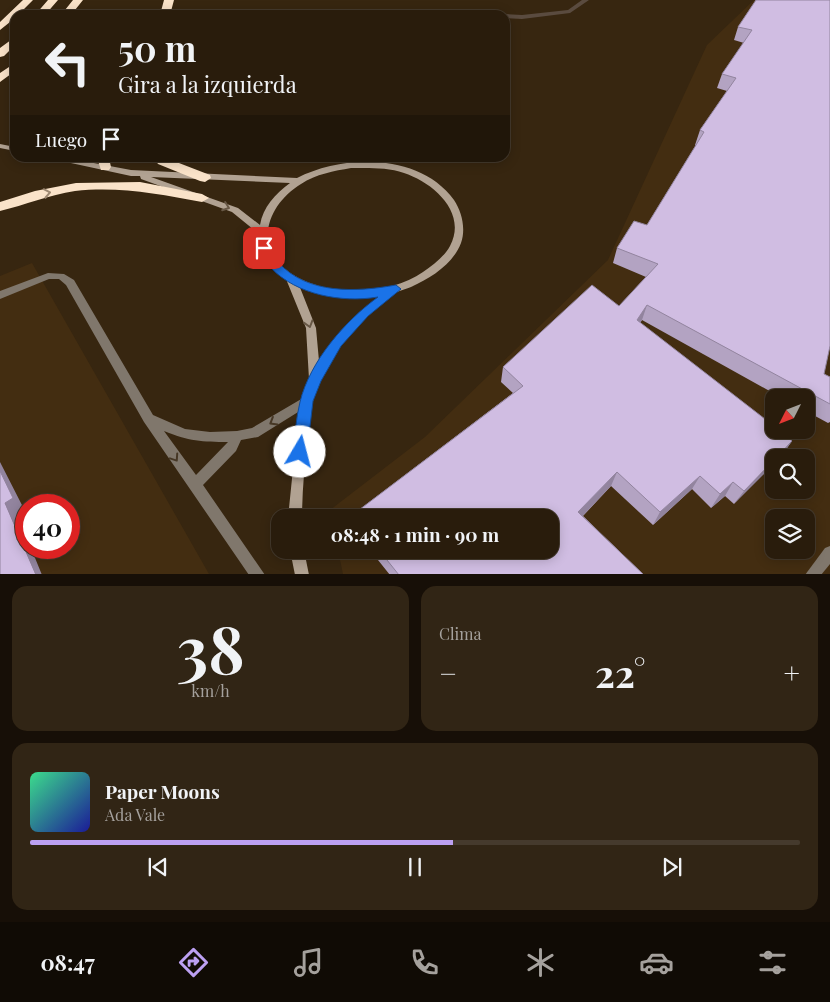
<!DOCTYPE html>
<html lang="es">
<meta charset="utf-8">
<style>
body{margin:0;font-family:"Playfair Display",serif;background:#312515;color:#f1f3f6;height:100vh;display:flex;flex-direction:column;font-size:19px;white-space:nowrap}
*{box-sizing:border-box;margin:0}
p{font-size:16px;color:#a5a19d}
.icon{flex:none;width:28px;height:28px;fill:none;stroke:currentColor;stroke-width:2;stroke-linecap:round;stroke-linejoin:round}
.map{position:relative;height:574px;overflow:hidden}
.sheet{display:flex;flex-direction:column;gap:12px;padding:12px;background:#170f07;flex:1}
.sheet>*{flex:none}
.guide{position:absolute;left:10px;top:10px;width:500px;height:152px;border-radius:15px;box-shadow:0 2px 12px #0003,0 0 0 1px #453a2d;background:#291c0c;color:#f1f3f6;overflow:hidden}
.needle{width:32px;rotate:228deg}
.tools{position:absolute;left:765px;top:389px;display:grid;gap:10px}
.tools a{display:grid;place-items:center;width:50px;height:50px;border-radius:10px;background:#291c0c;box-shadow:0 2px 12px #0003,0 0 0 1px #453a2d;font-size:25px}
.speed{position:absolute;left:15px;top:494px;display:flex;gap:10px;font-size:25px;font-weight:700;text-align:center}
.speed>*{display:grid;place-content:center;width:65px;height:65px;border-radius:50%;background:#291c0c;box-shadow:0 2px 12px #0003,0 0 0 1px #453a2d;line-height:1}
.speed .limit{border:8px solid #d22;background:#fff;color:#111}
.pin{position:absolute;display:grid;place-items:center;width:42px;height:42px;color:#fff;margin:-21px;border-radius:10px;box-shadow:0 2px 8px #0006}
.me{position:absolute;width:55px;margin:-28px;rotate:8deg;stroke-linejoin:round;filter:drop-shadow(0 0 4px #0008)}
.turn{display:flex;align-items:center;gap:18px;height:105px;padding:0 25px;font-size:22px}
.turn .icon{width:65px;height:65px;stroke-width:2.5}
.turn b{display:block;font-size:35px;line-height:42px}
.then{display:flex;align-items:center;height:48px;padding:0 25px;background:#0003;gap:10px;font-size:19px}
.big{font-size:38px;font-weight:700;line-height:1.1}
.sheet .widget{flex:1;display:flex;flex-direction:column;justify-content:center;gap:8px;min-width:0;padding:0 18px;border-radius:15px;background:#312515}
.sheet .dial{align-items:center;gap:0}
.dial b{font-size:65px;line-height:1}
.song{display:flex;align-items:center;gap:15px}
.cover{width:60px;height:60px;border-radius:8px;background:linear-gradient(135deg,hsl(150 70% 55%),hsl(240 70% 35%))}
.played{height:5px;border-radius:2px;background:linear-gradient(90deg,#bca0f2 55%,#453a2d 55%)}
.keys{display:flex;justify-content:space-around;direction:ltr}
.heat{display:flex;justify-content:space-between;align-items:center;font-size:28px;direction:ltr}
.sheet .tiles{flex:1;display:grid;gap:12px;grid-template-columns:1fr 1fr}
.widget:last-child{grid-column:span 2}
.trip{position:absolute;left:271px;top:509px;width:288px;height:50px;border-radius:15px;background:#291c0c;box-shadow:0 2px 12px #0003,0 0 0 1px #453a2d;font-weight:700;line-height:50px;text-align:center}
.tab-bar{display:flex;height:80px;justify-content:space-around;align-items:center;background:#100b05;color:#a5a19d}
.tab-bar .icon{width:35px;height:35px}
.tab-bar .on{color:#bca0f2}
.tab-bar b{font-size:22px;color:#f1f3f6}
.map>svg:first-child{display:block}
.built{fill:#432d11;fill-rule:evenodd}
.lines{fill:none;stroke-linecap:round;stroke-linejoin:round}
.stream{fill:#5a4b3f;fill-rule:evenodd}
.lane{fill:#80776c;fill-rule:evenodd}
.street{fill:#80776c;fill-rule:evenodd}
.secondary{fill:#b1a292;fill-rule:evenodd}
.highway{fill:#fae3c9;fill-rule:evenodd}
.wall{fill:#b3a3c2}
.shaded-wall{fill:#92849e}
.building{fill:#d0bde2;stroke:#92849e}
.oneway{stroke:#9e8972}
.oneway2{stroke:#685846}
.oneway3{stroke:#463725}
.route{fill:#1a73e8;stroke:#114b97}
</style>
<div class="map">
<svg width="830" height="575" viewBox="0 0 830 575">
<rect width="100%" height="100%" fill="#372610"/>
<path class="built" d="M754,0H830V574H343L338,550H550V518H332L330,510L425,437L608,260L707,45ZM774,398H806V430H774ZM774,458H806V490H774ZM774,518H806V550H774Z
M32,263L209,574H0V276ZM26,505H69V548H26Z"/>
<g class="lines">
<path class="stream" d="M582,0H589L570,13L522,19L505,18V15H503L505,14L522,15L568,10Z"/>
<path class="lane" d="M48,273L64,274L74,280L153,415L185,429L210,432L237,431L252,428L303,398L307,396L311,398L313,401L311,404L258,437L241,440L236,451L203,485L265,575H249L144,422L66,285L59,279H49L0,299V291ZM164,431C188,441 203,442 228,442L196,475Z"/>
<path class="street" d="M830,546V564L821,575H805L825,548Z"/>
<path class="secondary" d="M0,144L15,147V151L0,148Z
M53,158H67L131,170L297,178C344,154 420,153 454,200C462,212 466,229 461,243C453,264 431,278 411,287C407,289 401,290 397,292C366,315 334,347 319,383C311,401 310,419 307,438C305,465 302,491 302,518H288L289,508L299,410L309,379L306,328L286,279L278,274L266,260L260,247L258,233L232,212L141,179L140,176H131L57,160ZM351,168C368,168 387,167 404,173C432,182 468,212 450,246C444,257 433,265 423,272C388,297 318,298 284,268C253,241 271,202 301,184C316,174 334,171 351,168ZM151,177L290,183C275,194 263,207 260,225L238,208ZM299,285C325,295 352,300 380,296C357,315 336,336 319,361L316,328Z
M290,550H304L309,575H295Z"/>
<path class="highway" d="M23,0H33L18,15H15V18L0,30V22Z
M48,0H58L45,15H35Z
M73,0H83L71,15H61Z
M164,0H174L170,15H160Z
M15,37V45L4,56L0,57V48Z
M15,63V71L0,82V73Z
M97,158H109L111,167L109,170H101Z
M154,158H166L210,175L211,178L205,182L200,181L158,164Z
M140,182L202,194L209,198L202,202C160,194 118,186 75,191C49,195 25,205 0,211V202L35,191L76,183Z"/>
</g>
<path class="wall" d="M756,0L824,374L830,377V422L828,423L806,411V398H782L642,320L640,323L792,441L780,458H774L734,504L725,496L711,508L692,489L653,525L611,486L583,516L644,575H390L370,550H550V518H351V516L513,393L501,382L503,367L619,306L646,277L613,263L617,248L647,225L696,145H695L700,130L727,91L717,88L722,74L744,43L734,40L738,27Z"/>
<path class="shaded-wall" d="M647,305L642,320L632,335L637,320Z
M792,441L780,458H776Z
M774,460V464L734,504L744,491Z
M0,462L25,511L17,516L26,538V548H31L42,575H36L5,503L0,471Z
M617,472L611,486L574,525L578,512Z
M700,476L692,489L653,525L660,512Z
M733,482L725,496L711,508L720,494Z"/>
<path class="building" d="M756,0H830V346L824,374L830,377V404L647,305L637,320L774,426V430H779L792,441L776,458H774V460L744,491L733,482L720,494L700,476L660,512L617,472L578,512L644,575H399L379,550H550V518H352L351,516L523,386L503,367L592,285L619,306L658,264L617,248L634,221L647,225L704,132L700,130L736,78L722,74L752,30L738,27Z
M0,471L13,498L5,503L36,575H0Z"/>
<defs><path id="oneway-chevron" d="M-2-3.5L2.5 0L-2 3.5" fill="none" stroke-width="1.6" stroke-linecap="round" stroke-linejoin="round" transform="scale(1.25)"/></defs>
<use class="oneway" href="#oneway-chevron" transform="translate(47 193) rotate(-11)"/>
<g class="oneway2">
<use href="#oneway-chevron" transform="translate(226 207) rotate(20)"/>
<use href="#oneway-chevron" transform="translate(309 324) rotate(73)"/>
</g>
<g class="oneway3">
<use href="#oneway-chevron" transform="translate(273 422) rotate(149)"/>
<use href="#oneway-chevron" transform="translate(175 458) rotate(56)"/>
</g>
<path class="route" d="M264,244L268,245C271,251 274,257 278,262C307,295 357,292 396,285L401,289L368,316L341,346L321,381L313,401L307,452L305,456L300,458L295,456L293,452C295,435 296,418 300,402C310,361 345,321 378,297C342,303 297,295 271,268C266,263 263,254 259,248Z"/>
</svg>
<div class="tools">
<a><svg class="needle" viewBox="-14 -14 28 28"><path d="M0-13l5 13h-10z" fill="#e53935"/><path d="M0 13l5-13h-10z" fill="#a5a19d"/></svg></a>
<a><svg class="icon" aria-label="search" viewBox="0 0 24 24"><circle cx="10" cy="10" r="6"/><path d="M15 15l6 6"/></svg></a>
<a><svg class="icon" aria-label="layers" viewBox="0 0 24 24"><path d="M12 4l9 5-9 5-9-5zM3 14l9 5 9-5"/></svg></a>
</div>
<div class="speed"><div class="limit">40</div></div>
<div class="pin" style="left:264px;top:248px;background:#d93025"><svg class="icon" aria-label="arrive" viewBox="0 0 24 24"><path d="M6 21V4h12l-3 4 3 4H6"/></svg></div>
<svg class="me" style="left:300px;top:452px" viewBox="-20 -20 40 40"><circle r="19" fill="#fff"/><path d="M0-13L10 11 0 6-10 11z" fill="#1a73e8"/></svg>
<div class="trip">08:48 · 1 min · 90 m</div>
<div class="guide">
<div class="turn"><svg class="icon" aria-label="left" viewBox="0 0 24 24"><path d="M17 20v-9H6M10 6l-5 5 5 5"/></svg><div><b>50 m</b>Gira a la izquierda</div></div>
<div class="then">Luego<svg class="icon" aria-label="arrive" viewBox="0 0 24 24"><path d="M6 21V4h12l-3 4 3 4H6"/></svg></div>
</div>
</div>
<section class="sheet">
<div class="tiles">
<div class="widget dial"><b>38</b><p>km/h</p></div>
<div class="widget"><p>Clima</p>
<div class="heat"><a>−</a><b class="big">22°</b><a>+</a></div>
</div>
<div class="widget">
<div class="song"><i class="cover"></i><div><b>Paper Moons</b><p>Ada Vale</p></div></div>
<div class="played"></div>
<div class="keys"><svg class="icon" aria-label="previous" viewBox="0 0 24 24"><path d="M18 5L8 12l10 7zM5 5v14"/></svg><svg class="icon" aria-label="pause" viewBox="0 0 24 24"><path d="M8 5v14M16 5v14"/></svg><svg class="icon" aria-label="next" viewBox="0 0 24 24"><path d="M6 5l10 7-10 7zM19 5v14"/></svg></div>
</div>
</div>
</section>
<nav class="tab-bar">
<b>08:47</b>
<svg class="icon on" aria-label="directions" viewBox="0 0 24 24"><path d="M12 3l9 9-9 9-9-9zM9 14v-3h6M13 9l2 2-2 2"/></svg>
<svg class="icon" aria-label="music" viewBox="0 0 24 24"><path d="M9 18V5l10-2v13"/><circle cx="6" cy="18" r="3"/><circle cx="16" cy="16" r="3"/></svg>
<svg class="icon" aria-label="phone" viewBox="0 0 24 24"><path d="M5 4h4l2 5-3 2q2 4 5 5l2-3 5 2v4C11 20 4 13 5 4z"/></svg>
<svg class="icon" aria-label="climate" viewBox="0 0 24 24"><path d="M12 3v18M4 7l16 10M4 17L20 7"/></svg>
<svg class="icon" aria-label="car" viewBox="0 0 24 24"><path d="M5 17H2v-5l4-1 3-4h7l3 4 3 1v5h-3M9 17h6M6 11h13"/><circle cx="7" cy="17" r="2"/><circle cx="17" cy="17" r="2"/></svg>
<svg class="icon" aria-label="filters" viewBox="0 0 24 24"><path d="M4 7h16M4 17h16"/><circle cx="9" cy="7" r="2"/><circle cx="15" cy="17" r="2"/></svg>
</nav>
